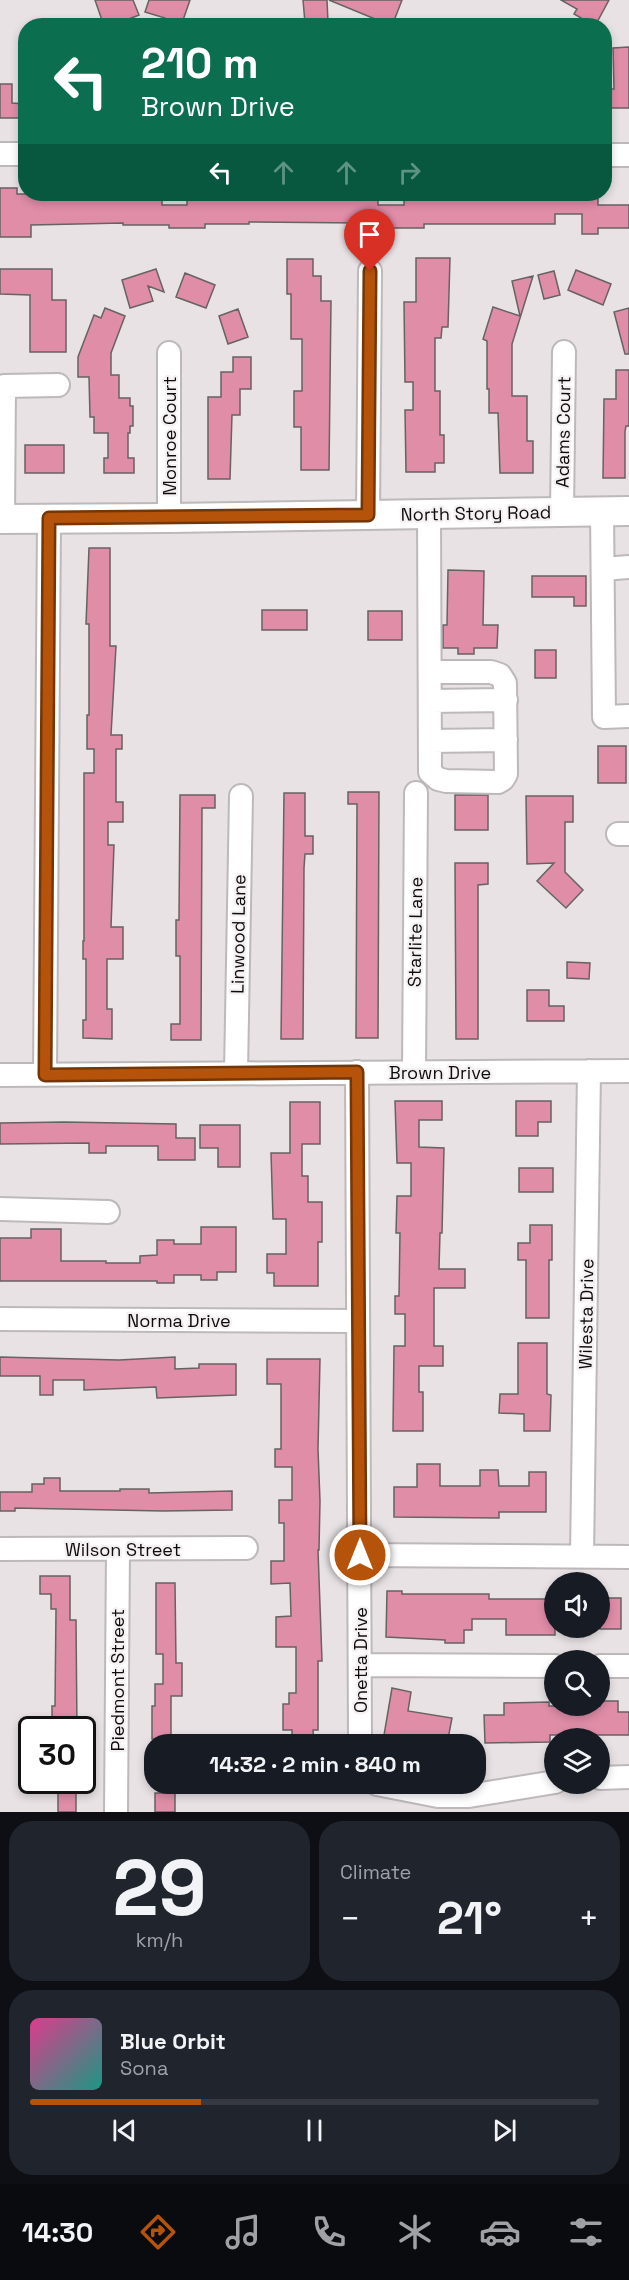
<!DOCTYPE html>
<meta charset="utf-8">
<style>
body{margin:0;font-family:"Space Grotesk",sans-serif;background:#20242c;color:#f1f3f6;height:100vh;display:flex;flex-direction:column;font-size:22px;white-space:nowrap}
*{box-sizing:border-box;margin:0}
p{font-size:20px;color:#9ea1a6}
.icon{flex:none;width:33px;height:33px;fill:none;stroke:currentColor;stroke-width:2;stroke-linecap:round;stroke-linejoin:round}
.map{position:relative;height:1812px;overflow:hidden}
.details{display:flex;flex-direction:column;gap:9px;padding:9px;background:#0d0f14;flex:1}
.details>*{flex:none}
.banner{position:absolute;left:18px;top:18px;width:594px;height:183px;border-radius:24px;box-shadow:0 3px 9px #0003;background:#0b6e4f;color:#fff;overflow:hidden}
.tools{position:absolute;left:544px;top:1572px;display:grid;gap:12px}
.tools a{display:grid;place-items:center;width:66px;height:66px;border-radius:50%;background:#171b24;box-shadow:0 3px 9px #0003;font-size:30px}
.speed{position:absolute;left:18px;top:1716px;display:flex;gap:12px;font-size:30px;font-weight:700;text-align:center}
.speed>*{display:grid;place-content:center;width:78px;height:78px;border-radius:50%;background:#171b24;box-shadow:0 3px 9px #0003;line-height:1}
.speed .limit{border:3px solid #111;border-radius:9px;background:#fff;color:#111}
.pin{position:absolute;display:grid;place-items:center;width:51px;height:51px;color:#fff;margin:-62px -26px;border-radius:50% 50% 50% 0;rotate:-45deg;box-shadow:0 0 6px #0007}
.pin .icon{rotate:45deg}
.me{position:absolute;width:66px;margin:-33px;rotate:0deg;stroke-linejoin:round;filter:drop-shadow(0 0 4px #0008)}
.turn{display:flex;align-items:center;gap:21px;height:126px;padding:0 24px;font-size:27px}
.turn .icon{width:78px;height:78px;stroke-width:2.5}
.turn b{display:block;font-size:42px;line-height:51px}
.lanes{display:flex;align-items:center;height:57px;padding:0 24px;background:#0003;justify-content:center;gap:30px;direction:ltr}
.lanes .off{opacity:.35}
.big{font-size:45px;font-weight:600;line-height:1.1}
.details .tile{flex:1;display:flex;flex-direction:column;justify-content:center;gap:9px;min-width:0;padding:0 21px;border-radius:24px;background:#20242c}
.details .dial{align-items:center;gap:0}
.dial b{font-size:78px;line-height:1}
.song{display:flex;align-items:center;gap:18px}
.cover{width:72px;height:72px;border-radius:9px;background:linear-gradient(135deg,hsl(330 70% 55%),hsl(170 70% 35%))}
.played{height:6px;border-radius:3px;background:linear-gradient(90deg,#b45309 30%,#363941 30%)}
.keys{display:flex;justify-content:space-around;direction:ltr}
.heat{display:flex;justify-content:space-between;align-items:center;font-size:33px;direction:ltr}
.details .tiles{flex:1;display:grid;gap:9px;grid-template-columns:1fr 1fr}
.tile:last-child{grid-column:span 2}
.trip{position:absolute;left:144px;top:1734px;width:342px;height:60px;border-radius:24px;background:#171b24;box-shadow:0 3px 9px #0003;font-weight:600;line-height:60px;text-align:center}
.tabs{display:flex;height:96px;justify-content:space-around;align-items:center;background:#090b0e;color:#9ea1a6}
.tabs .icon{width:42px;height:42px}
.tabs .active{color:#b45309}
.tabs b{font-size:27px;color:#f1f3f6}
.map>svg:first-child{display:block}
.building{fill:#e08da8;stroke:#676263;stroke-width:1.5}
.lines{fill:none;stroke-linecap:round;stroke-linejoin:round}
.minor-casing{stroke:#bdb8b9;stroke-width:26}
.major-casing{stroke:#bdb8b9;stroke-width:32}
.minor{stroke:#fff;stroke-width:22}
.major{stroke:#fff;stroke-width:28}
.route-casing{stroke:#753606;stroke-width:15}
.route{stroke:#b45309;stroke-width:10}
.labels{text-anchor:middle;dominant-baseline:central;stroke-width:4.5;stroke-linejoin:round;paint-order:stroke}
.street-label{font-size:18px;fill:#0d0c0c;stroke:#f5f0f1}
</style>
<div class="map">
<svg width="629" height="1812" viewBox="0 0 629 1812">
<rect width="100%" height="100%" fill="#e8e2e4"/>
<path class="building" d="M95,0H133L139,15L111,26H104Z
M149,0H190L181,26H166L165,18L145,12Z
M303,0H327L328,22L305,23Z
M329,0H402L392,26Z
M561,0H609L595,26L574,14L577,9Z
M629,47V108H608V89H614L613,48Z
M0,84H12V103L26,104V118H0Z
M0,188H17V194H73V196L162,194V205H187V194H317V196H342V194H378V205H404V194H535V196L598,194V205H629V228H598V234H582V214H555V224H424V228H378V235H360V223L249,222V224H205V228H169V225H123V223L31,225V237H0Z
M416,258H450L448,327H442L441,338H435V391H440V435H444V463H435V472H406L405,410H413V382H405L404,302H416Z
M287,259H313V276H321V301H331L329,470H301V427H294V391H302V339H291V294H287Z
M0,269H52V300H66V352H30V295L0,294Z
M156,269L164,292L148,286L153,301L130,308L122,280Z
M576,270L611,284L603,305L568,290Z
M554,271L560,295L544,299L538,275Z
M185,273L215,285L206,308L176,297Z
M533,276L512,344V396H527V441H533V473H500L498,413H489V389H487V341L483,339L493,307L520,316L512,281Z
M105,308L125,316L111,353V375H119V398H130V406H133V426H130V433H128V458H134V473H104V458H108V433H94V417H90L89,377H78V357L94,315L101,318Z
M629,308V354H625L614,312Z
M238,309L248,337L228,344L219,316Z
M233,357H251V389H240V415H232L230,479H208V397H221V372H233Z
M616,370H629V426H626L625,431V478H603L604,399H616Z
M25,445H64V473H25Z
M89,548H110V646H116L111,735H122V749H116V802H123V822H108V845H114L111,927H123V959H107V1009H112V1039L83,1038V1020H86V959H83V941H84V773H94V749H87V715H89V624H86Z
M448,570L484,571L483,625H498L497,648H474V654H458V648H443V625H447Z
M532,576H586V606H574V597H532Z
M262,610H307V630H262Z
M368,611H402V640H368Z
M535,650H556V678H535Z
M598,746H626V783H598Z
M348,792H379L378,1038H356L357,804H348Z
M284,793H305V836H313V854H305L304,868L303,1039H281Z
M180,795H215V808H202L201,1040H171V1024H180V956H176V920H179Z
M455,795H488V830H455Z
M526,796H573V822H565V872L583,890L566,908L537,881L554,863L527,864Z
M455,863H488V884L478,885V1039H456Z
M567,962L590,963L589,979L567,978Z
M527,990H549V1006H564V1021H527Z
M395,1101H442V1120H419V1147L444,1148L442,1233H440L439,1269H465V1288H434V1346H443V1366H419V1392H423V1431H393L394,1346H405V1314H395V1296H399L400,1233H396L397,1196H411V1163H397Z
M516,1101H551V1122H538V1136H516Z
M290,1102H320V1144H302V1176H308V1202H322V1242H318V1286H274V1273H267V1254H286V1219H273L271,1153H290Z
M64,1122L176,1124V1138H195V1160H158V1146H106V1153H89V1143L0,1144V1123Z
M200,1125H240V1167H218V1148H200Z
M519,1168H553V1192H519Z
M530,1225H552V1260H549V1318H526V1260H518V1243H530Z
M201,1227H236V1272H217V1280H201V1275H174V1283H157V1281H0V1238H31V1229H61V1261H106V1263H140V1256L157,1255V1240H174V1244H201Z
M518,1343H547V1394L551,1395L550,1431H524V1414L499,1413L500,1394H518Z
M0,1357L119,1360L175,1357V1369L199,1368V1364H236V1395L157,1398L156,1387L84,1390V1380H53V1395H40V1376H0Z
M267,1359H320L318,1449L320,1501L319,1550H318L322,1661H318V1730H313L314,1744H292V1730H283V1704H289V1693H296V1647H276V1617L291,1616L290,1583L271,1584V1561H284V1523H279V1500H292V1467H275V1449H281V1384H267Z
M417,1464H440V1486H480V1470H498L499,1486H529V1472H546V1512H499V1518L394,1517V1487H417Z
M44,1478H60V1491H120V1489H149V1493L232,1491V1510L163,1511L15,1508V1511H0V1492H32V1484H44Z
M40,1576H70V1620H76L77,1730H52V1706H55L56,1609H51V1594H40Z
M156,1583H175L176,1663H182V1696H171V1739H152V1706H155V1684H163V1654H156Z
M387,1591H402V1594H489V1599H555V1635H506V1619H472V1630H464V1643H445V1640L386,1637Z
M600,1598H621V1629H600Z
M392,1688L411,1692L408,1711L452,1718L447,1744L384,1735Z
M600,1701H618V1712H629V1735H550V1742L485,1743L484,1715H504V1703L549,1702V1706H600Z
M58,1780H76V1812H58Z
M155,1793H175V1812H155Z"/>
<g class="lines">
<g class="minor-casing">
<path id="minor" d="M0,154H26
M604,155H629
M602,511L604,717L629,716
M562,512L564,352
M429,514L430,772L438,779L446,781L498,782L503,779L506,774L505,683L500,675L491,672H430
M368,515L370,271
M169,518V353
M3,519L4,386L58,385
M603,569L629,567
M430,701L506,700
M430,741L506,740
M618,834H629
M236,1072L241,796
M357,1072L360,1744
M414,1072L416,793
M0,1075L629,1071
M45,1075L49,518
M0,1209L108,1212
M0,1319L358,1321
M0,1549L246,1548
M359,1555L629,1557
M582,1556L589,1071
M360,1665L555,1666
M600,1666H629
M600,1778L629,1777
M377,1784L438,1796H469L555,1782
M116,1812L118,1549"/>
</g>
<g class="major-casing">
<path id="major" d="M0,519L169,518L629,511"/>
</g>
<use href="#minor" class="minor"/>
<use href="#major" class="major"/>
</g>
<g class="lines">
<g class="route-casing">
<path id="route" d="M360,1555L357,1072L45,1075L49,518L368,515L370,271"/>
</g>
<use href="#route" class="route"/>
</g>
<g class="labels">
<g class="street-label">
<text transform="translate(563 432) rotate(-89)">Adams Court</text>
<text transform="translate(169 436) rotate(-90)">Monroe Court</text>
<text transform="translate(476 513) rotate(-1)">North Story Road</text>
<text transform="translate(415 932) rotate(-89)">Starlite Lane</text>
<text transform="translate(238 934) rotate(-89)">Linwood Lane</text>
<text x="440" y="1072">Brown Drive</text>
<text transform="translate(586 1314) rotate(-89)">Wilesta Drive</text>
<text x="179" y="1320">Norma Drive</text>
<text x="123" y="1549">Wilson Street</text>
<text transform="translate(360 1660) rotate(-90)">Onetta Drive</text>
<text transform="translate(117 1680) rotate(-90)">Piedmont Street</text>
</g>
</g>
</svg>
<div class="tools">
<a><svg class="icon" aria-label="sound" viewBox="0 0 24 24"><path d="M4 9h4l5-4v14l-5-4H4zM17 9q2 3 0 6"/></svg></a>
<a><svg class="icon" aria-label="search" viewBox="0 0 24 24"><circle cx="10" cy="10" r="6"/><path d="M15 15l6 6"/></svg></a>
<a><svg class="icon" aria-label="layers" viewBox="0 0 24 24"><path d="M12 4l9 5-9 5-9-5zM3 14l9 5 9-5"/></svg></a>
</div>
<div class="speed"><div class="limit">30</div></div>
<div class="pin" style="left:370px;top:271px;background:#d93025"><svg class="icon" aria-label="arrive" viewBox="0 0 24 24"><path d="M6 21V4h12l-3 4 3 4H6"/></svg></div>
<svg class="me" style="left:360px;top:1555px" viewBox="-20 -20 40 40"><circle r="17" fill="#b45309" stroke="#fff" stroke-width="3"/><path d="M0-11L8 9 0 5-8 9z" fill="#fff"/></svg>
<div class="trip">14:32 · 2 min · 840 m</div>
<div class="banner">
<div class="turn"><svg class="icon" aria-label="left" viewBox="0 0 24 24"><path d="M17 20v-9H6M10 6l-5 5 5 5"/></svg><div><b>210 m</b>Brown Drive</div></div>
<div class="lanes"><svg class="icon" aria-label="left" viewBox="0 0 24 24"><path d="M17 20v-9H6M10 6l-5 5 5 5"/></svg><svg class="icon off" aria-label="ahead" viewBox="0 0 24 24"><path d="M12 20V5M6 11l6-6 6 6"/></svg><svg class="icon off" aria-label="ahead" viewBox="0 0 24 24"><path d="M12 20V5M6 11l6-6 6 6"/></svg><svg class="icon off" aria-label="right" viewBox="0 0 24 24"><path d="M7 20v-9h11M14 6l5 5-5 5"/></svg></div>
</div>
</div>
<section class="details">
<div class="tiles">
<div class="tile dial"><b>29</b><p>km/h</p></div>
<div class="tile"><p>Climate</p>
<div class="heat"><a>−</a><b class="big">21°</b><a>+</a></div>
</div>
<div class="tile">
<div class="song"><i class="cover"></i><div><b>Blue Orbit</b><p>Sona</p></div></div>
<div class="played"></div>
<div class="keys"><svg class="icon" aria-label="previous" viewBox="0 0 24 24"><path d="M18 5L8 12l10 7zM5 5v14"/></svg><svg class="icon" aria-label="pause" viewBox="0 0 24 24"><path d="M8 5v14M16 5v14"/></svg><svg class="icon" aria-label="next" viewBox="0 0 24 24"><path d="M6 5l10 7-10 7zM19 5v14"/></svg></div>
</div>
</div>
</section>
<nav class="tabs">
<b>14:30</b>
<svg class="icon active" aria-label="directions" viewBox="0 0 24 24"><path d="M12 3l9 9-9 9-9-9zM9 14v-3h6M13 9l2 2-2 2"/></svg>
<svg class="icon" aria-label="music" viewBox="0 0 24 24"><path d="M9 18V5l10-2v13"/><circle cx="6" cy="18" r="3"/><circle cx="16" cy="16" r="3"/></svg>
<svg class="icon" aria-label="phone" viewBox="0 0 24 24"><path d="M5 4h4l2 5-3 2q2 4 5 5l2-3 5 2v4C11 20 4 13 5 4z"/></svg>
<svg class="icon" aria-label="climate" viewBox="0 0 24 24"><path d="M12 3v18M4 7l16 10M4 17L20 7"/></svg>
<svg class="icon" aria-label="car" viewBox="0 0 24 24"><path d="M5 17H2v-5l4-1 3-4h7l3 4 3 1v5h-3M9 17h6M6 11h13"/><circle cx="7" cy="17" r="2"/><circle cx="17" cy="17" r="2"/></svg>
<svg class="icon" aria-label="filters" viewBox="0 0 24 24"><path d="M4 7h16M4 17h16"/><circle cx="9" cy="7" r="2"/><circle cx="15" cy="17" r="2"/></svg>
</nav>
